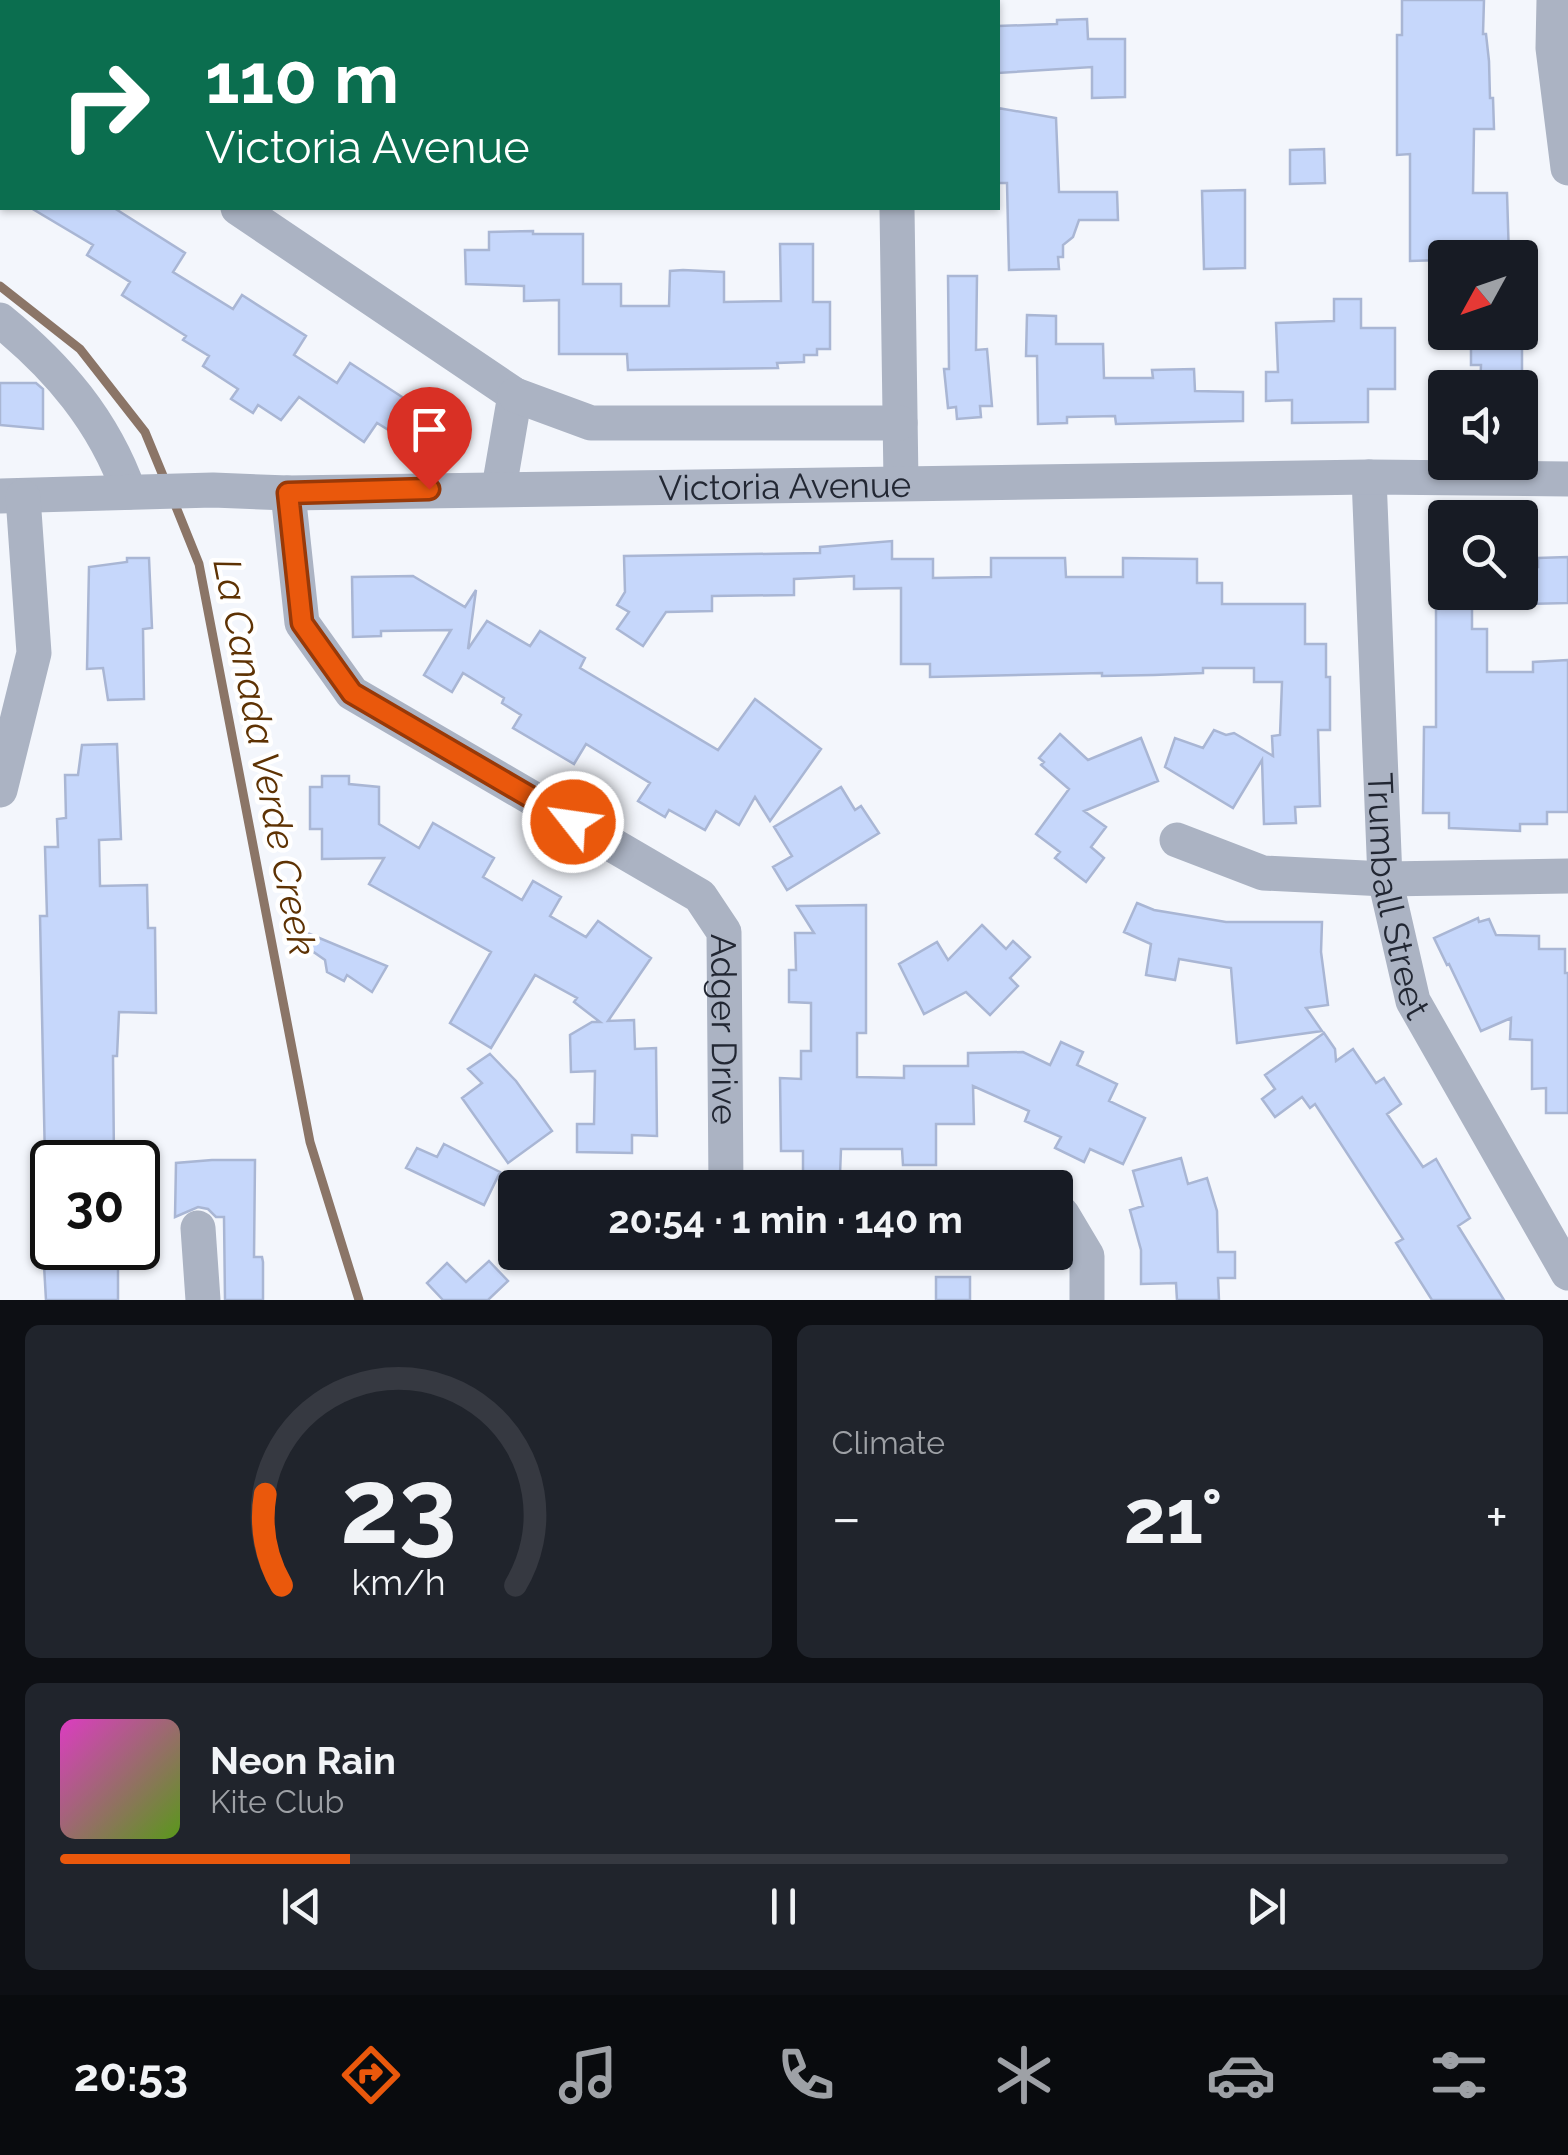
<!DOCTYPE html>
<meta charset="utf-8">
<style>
body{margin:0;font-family:Raleway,sans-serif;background:#20242c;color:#f1f3f6;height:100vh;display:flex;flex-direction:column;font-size:38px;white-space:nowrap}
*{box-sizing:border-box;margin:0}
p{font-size:32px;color:#9ea1a6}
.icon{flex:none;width:55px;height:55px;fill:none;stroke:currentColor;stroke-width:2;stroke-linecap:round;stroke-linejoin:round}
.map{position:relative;height:1300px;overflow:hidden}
.panel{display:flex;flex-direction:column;gap:25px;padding:25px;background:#0d0f14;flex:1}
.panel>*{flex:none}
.hud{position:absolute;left:0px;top:0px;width:1000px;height:210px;box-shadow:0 2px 8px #0004;background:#0b6e4f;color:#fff;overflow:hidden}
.needle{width:65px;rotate:230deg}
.tools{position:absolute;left:1428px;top:240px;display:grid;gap:20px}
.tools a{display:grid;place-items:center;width:110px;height:110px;border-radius:10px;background:#171b24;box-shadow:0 2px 8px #0004;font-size:50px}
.speed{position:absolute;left:30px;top:1140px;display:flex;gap:20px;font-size:50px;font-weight:700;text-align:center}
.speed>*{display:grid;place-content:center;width:130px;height:130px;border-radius:50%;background:#171b24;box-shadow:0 2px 8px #0004;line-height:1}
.speed .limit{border:5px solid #111;border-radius:15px;background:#fff;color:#111}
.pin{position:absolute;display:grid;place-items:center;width:85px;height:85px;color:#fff;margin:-102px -42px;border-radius:50% 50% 50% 0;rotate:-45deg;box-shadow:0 0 10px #0007}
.pin .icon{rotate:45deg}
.me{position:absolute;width:110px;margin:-55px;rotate:300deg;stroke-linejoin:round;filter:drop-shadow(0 0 8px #0008)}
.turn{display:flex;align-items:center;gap:35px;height:210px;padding:0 40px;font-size:45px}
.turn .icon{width:130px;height:130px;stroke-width:2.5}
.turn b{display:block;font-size:70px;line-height:85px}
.big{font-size:75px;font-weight:700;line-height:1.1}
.panel .widget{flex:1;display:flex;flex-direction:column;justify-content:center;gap:15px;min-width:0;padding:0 35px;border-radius:15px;background:#20242c}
.panel .dial{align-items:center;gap:0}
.dial svg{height:260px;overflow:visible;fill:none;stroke:#363941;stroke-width:7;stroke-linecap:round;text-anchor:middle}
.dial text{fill:#f1f3f6;stroke:none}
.song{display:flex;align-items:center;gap:30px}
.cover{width:120px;height:120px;border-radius:15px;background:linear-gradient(135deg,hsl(310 70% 55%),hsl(90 70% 35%))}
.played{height:10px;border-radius:5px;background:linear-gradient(90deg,#ea580c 20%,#363941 20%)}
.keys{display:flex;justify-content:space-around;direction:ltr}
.heat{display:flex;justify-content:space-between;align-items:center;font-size:55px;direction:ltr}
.panel .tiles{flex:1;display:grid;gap:25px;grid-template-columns:1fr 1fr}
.widget:last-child{grid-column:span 2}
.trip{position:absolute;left:498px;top:1170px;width:575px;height:100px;border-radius:10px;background:#171b24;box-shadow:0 2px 8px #0004;font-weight:700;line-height:100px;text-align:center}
.tabs{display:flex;height:160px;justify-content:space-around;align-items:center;background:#090b0e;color:#9ea1a6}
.tabs .icon{width:70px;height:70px}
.tabs .selected{color:#ea580c}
.tabs b{font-size:45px;color:#f1f3f6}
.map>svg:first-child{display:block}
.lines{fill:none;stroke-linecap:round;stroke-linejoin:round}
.stream{stroke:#8b7567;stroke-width:9}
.building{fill:#c6d7fb;stroke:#a9b6d4;stroke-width:2.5}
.minor{stroke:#abb3c3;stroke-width:35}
.route-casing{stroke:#983908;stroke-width:25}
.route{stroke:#ea580c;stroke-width:18}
.labels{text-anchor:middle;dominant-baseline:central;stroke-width:9;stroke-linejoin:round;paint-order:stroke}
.street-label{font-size:35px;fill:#222733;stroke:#fff}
.water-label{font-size:38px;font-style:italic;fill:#5e3203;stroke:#fff}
</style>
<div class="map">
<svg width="1568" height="1300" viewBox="0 0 1568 1300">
<rect width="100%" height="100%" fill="#f3f6fc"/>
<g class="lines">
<path class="stream" d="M0,286L80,349L145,432L166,483
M172,497L199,564L310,1142L359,1300"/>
</g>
<path class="building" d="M1402,0H1484L1483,34H1486L1489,61L1490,98H1493L1494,129H1474L1473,193H1507L1509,258L1410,261V154L1397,155V35H1402Z
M1087,19L1088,39H1125V97L1092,98V67L998,73V26L1057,24V20Z
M998,108L1056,118L1059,192H1117L1118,220H1079L1073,237L1063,245V257H1058L1059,269L1009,270L1007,183H998Z
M1324,149L1325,183L1290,184V150Z
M1245,190V268L1204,269L1202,191Z
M31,208H114L185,253L173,272L233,309L242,295L306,336L294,355L337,383L350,363L419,408L400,437L377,423L364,442L299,397L281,420L258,405L253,413L231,399L238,389L203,366L209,356L183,340L186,336L122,295L130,282L87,255L93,245Z
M533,231V234H583V284H621V306H669L670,271L683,270L724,272V302L781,301L780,244H813V302H830V349H817V355H804V362L777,363L778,368L628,370L627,354H559V300L524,301V286L466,284L465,250H489V232Z
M948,276H977L976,350L987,349L992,406H980L981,417L957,419L956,407L948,408L944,369H949Z
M1334,299H1361V328H1395V389H1368V422L1292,423V400L1266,401V372H1278L1276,323L1334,321Z
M1027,315L1056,316V344H1103L1104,378H1153L1152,370L1194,369L1195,391L1243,392V421L1116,424L1115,416L1067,417V423L1038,424L1037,356H1026Z
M1491,333H1522V388H1480L1481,365H1471V336Z
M0,383H36L43,389V429L0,425Z
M892,541V559H933V578L991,577V558H1065L1066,577H1123V558L1197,559V583H1222V604H1305V644H1326V677H1330V730H1318L1320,806L1295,807L1296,823L1264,824L1262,760L1233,808L1165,767L1175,738L1203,748L1214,730L1226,735L1234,733L1273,756L1272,736L1280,735L1282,682H1254V668H1203V673L1154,675L1102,676V673L930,677V664H901V588L854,589V576L794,579V595L712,596V611L666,612L643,646L617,629L629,612L617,605L625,592L624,556L820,553V547Z
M1568,557V603L1527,604V567H1538V558Z
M127,558H149L152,628L143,629L144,699L108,700L103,668L87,669L89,567L127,562Z
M413,576L465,607L476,590L468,649L487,621L530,646L540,631L585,658L580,668L718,750L755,699L821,749L770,821L755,797L739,825L716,811L705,830L669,810L665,817L638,801L650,783L586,744L574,764L513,728L521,715L502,703L504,698L463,673L452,692L424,675L451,630L381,631V636L353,637L352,577Z
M1436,592H1472V629H1487V672H1533V662L1568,660V812H1547V824H1520V831L1449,828V813H1423L1424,727H1436Z
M1060,734L1088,760L1141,738L1158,781L1084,811L1106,827L1091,847L1104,858L1086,882L1055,858L1060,852L1036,834L1069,789L1041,765L1044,762L1039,758Z
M117,744L121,839L99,840L100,886L147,885L148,928H155L156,1013L119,1012L117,1056H113L114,1162H45L40,916H47L45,847H58L57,819L66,818L65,775H78L82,745Z
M322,776H349V784L379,787V824L419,848L433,823L494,858L483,877L522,900L533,881L561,897L550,916L586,937L598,921L651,958L608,1021L634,1020L635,1049L656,1048L657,1136L632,1135V1153L577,1152V1124H594L595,1071L571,1072L570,1035L592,1022H600L574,1002L577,998L535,975L491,1048L450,1023L491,952L369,884L384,858L322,859V829H310V787H322Z
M841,787L855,810L861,806L879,833L787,890L773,867L792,856L774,827Z
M1137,903L1154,910L1226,922H1322L1321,952L1328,1005L1306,1008L1322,1031L1237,1043L1231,968L1179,959L1175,980L1146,975L1151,944L1124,932Z
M866,905V1033H857V1077L904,1078V1066H968V1053L1023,1052L1050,1065L1061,1042L1083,1052L1077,1065L1117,1084L1109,1101L1145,1118L1123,1164L1090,1149L1084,1162L1055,1148L1061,1137L1025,1121L1029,1111L973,1086L974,1124H936V1165H903L902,1149H841L840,1174L803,1175V1151H781L780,1078L801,1079V1051H811V1003L789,1002V970H796L795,933H814L797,906Z
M1478,918L1479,922L1489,919L1496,935L1539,936V949H1565V973H1568V1113H1546V1088L1532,1089V1040L1510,1039L1511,1018L1481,1031L1449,964L1447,965L1434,938Z
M982,925L1006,949L1013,941L1030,957L1010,978L1018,986L990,1015L966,992L924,1014L899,964L937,942L948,960Z
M300,930L387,966L372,992L347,975L344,981L327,972L325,960L295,939Z
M1324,1033L1335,1049L1336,1061L1353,1049L1376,1083L1384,1078L1401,1104L1387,1114L1423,1167L1436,1159L1470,1218L1458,1226L1504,1300H1432L1396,1243L1403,1239L1315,1104L1310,1108L1302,1097L1275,1117L1262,1099L1275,1089L1265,1075Z
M490,1054L516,1081L552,1131L508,1163L462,1098L482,1083L468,1069Z
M444,1144L500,1172L484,1205L406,1168L417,1148L437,1157Z
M1181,1158L1188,1184L1207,1178L1217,1211L1218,1252H1235V1278H1218L1219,1300H1177L1176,1283L1141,1284V1250L1130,1210L1143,1206L1133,1171Z
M212,1160H255L254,1257H262L263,1262V1300H225L224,1217H216L208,1209L198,1207L175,1217L176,1163Z
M43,1248H118V1300H46Z
M489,1261L508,1281L488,1300H443L427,1283L447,1263L466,1282Z
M936,1277H970V1300H936Z"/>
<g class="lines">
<g class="minor">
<path d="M246,0V2"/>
<path d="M894,0V2"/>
<path d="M1554,0L1553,48L1568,168"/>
<path d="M0,71L2,72"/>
<path d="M238,208L515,395L499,488"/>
<path d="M897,208L901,482"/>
<path d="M0,320C58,367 104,421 129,492"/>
<path d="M515,395L591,423H900"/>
<path id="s1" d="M1369,477L1385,879L1413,1001L1568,1273"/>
<path id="s2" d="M288,493L302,623L352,693L700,896L724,932L726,1188"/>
<path id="s3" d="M0,496L213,490L288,493L1369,477L1568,479"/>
<path d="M0,790L34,653L23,497"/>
<path d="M1177,840L1263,873L1385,879L1568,876"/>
<path d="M1055,1214H1062L1087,1256V1300"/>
<path d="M198,1228L203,1300"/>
</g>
</g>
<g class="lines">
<g class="route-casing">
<path id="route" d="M429,489L288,493L302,623L352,693L573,822"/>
</g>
<use href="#route" class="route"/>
</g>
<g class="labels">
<g class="street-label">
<text stroke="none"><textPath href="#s3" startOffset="785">Victoria Avenue</textPath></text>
<text stroke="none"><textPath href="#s1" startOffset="420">Trumball Street</textPath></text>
<text stroke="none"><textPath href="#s2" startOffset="760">Adger Drive</textPath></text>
</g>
<g class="water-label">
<text transform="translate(265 757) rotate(79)">La Canada Verde Creek</text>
</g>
</g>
</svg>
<div class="tools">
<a><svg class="needle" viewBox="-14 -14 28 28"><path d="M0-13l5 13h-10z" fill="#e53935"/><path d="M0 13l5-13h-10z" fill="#9ea1a6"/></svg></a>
<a><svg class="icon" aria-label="sound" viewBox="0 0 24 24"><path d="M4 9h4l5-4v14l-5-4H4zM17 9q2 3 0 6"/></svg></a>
<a><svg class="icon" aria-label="search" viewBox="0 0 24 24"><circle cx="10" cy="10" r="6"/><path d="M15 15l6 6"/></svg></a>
</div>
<div class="speed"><div class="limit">30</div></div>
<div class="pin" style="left:429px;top:489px;background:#d93025"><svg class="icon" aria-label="arrive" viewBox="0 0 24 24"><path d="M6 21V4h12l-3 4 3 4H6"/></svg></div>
<svg class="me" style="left:573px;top:822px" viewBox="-20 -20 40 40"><circle r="17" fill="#ea580c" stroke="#fff" stroke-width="3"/><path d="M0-11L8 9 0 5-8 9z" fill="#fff"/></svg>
<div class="trip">20:54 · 1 min · 140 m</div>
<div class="hud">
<div class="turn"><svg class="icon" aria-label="right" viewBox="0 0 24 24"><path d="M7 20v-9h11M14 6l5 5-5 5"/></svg><div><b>110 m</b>Victoria Avenue</div></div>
</div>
</div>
<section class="panel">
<div class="tiles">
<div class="widget dial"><svg viewBox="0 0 100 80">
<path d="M14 69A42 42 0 1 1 86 69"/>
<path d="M14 69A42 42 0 0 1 9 41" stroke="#ea580c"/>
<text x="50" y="56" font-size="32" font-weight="700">23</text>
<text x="50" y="72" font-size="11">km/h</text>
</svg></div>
<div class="widget"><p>Climate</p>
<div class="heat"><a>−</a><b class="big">21°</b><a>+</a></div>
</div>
<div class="widget">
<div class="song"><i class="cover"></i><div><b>Neon Rain</b><p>Kite Club</p></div></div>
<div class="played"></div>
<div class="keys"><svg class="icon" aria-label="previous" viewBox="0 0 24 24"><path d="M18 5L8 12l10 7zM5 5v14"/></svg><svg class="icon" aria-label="pause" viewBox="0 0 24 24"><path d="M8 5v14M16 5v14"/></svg><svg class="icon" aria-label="next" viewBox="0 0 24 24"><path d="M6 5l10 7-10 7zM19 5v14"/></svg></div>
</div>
</div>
</section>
<nav class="tabs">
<b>20:53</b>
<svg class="icon selected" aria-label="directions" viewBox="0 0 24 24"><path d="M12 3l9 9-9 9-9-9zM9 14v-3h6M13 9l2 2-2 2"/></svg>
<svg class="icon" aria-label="music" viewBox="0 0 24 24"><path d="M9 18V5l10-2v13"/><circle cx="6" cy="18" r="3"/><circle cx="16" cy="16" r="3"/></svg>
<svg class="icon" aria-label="phone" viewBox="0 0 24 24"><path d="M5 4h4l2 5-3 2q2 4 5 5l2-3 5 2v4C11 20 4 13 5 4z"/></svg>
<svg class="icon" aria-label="climate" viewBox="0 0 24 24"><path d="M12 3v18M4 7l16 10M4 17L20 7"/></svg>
<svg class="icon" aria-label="car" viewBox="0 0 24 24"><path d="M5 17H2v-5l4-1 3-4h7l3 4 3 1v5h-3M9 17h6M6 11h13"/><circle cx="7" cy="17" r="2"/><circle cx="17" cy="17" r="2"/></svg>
<svg class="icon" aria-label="filters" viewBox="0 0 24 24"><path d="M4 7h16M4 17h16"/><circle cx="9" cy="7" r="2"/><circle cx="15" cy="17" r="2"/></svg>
</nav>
